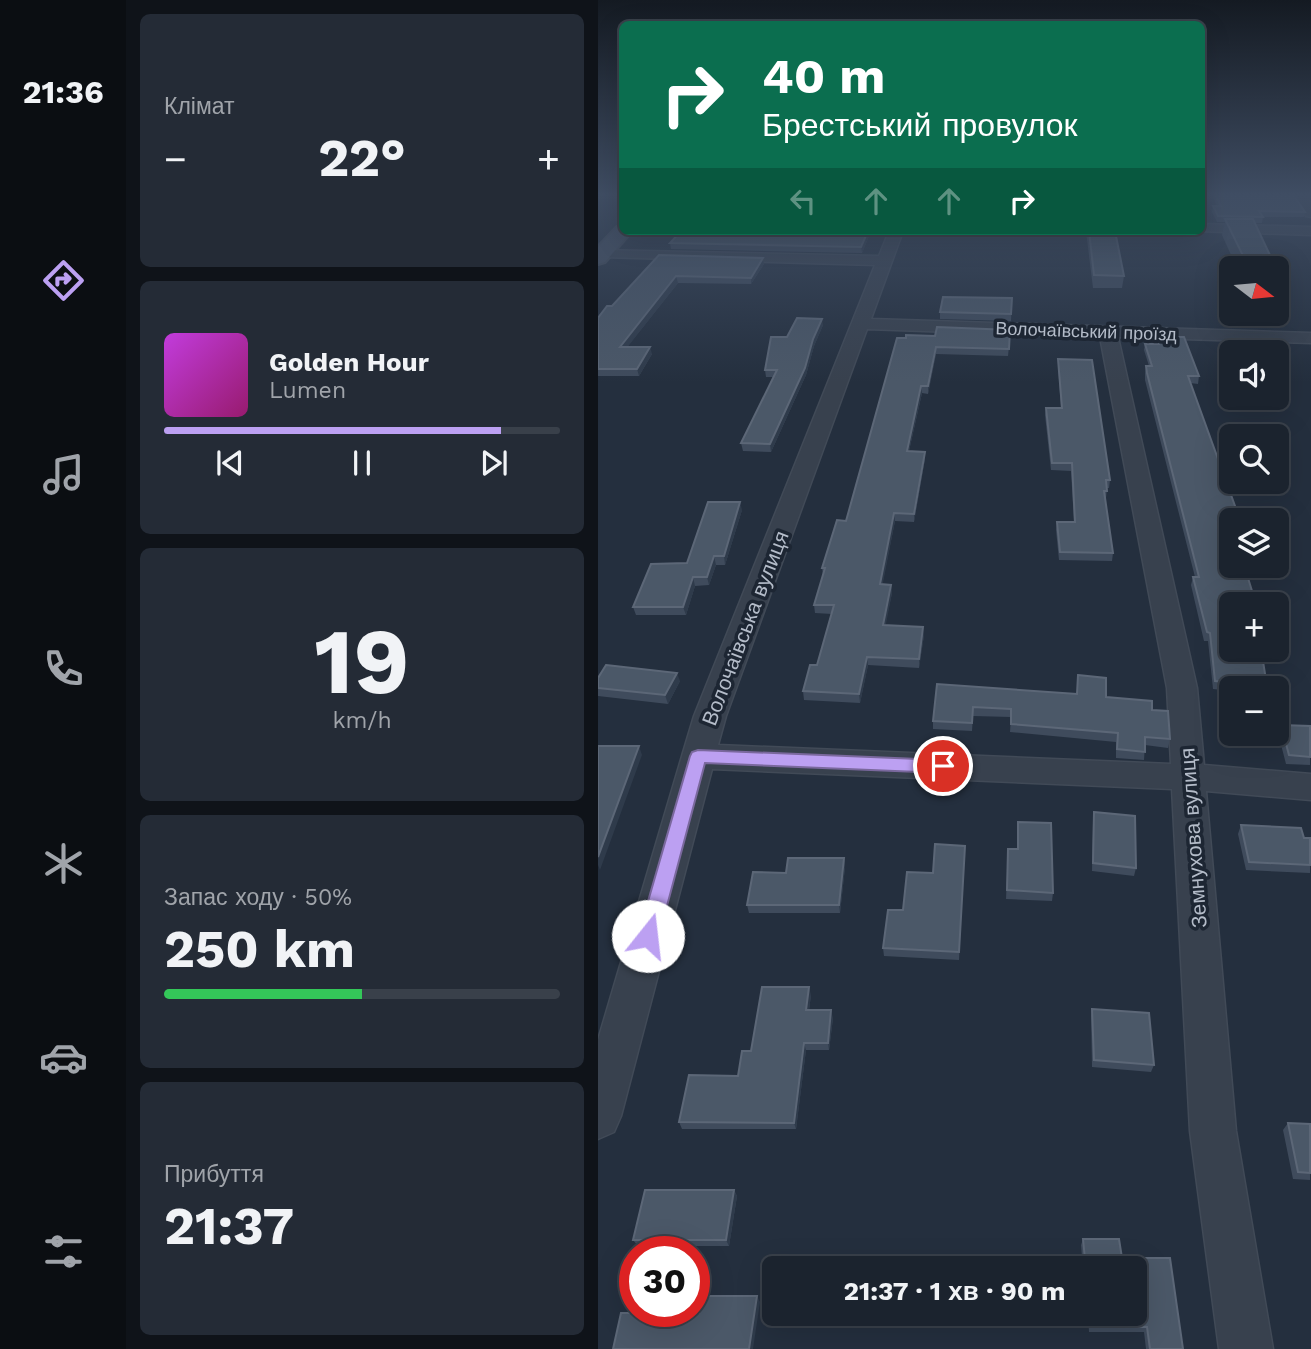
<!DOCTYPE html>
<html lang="uk">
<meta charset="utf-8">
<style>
body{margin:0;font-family:"Work Sans",sans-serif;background:#242b36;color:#f1f3f6;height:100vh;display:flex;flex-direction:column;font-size:26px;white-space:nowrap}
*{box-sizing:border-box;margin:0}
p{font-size:23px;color:#a0a4aa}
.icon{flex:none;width:38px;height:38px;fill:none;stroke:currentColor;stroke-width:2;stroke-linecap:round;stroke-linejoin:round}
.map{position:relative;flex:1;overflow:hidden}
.side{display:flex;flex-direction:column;gap:14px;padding:14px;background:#0f1319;width:472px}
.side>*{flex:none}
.top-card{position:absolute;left:21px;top:21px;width:586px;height:214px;border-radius:10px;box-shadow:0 7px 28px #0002,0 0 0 2px #39404a;background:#0b6e4f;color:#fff;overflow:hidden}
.needle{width:46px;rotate:106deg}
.tools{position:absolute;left:621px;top:256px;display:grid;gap:14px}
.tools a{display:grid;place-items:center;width:70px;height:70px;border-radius:10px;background:#1b232e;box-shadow:0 7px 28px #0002,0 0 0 2px #39404a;font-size:35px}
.speed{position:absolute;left:21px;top:1236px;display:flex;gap:14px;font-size:35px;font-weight:700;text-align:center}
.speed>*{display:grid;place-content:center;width:91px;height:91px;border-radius:50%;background:#1b232e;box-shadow:0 7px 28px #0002,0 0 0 2px #39404a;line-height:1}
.speed .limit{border:10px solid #d22;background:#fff;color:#111}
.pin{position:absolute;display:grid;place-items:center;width:60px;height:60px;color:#fff;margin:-30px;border:4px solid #fff;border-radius:50%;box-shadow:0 2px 7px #0007}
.me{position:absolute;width:77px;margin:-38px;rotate:16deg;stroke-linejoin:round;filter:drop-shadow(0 0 5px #0008)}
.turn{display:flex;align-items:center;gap:24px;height:147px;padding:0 28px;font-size:32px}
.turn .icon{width:91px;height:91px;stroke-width:2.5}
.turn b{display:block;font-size:49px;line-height:60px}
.lanes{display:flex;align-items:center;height:66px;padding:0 28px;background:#0003;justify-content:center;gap:35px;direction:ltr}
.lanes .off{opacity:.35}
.big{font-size:52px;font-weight:700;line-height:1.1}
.side .card{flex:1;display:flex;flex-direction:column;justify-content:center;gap:10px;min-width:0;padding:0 24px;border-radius:10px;background:#242b36}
.side .dial{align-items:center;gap:0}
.dial b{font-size:91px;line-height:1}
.song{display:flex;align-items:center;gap:21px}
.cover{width:84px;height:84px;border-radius:10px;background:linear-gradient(135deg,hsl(290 70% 55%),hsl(320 70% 35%))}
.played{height:7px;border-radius:4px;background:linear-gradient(90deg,#bca0f2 85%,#39404a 85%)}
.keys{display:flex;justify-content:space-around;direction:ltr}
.heat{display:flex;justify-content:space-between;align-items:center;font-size:38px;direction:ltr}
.charge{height:10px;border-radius:5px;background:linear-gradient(90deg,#34c759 50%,#39404a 0)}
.trip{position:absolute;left:164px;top:1256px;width:385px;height:70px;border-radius:10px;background:#1b232e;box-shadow:0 7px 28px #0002,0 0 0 2px #39404a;font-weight:700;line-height:70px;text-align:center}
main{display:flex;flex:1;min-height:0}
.menu{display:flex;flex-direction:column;width:126px;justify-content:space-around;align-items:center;background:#0b0e12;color:#a0a4aa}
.menu .icon{width:49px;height:49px}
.menu .on{color:#bca0f2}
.menu b{font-size:32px;color:#f1f3f6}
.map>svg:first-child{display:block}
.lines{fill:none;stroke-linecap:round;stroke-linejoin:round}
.street-casing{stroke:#414a57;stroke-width:3}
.secondary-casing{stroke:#414a57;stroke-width:4}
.street{fill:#38414e;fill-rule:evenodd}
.secondary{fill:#465061;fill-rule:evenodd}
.wall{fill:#3f4b5c}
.shaded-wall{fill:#2f3b4b}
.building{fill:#4b5868;stroke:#5c6777;stroke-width:2}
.route{fill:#bca0f2;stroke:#7a689d;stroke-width:2}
.labels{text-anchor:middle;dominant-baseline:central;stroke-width:7;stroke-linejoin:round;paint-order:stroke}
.far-street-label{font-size:18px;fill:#b4bcc9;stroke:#1d2633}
.street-label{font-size:21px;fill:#b4bcc9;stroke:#1d2633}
</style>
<main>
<nav class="menu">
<b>21:36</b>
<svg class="icon on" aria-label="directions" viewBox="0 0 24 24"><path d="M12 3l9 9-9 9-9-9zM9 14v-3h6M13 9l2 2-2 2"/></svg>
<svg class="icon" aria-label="music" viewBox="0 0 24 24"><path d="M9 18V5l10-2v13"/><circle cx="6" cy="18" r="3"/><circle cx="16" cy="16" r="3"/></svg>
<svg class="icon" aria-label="phone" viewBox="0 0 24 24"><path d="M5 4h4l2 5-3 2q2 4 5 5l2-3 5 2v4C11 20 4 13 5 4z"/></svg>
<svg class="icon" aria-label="climate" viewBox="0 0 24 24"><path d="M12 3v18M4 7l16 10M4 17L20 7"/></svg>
<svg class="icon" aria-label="car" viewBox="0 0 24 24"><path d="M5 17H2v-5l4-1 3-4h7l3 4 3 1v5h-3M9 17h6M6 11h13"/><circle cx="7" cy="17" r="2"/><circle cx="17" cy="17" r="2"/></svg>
<svg class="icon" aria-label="filters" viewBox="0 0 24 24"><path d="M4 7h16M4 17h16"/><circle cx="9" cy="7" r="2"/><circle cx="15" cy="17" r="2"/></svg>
</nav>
<section class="side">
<div class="card"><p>Клімат</p>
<div class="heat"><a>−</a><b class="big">22°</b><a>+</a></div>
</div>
<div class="card">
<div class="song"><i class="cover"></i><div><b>Golden Hour</b><p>Lumen</p></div></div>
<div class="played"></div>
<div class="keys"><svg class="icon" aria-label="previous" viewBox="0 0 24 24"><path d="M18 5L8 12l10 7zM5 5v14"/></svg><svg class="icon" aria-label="pause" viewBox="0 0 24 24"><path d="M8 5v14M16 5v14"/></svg><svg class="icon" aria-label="next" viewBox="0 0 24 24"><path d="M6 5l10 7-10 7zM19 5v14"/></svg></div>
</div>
<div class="card dial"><b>19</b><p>km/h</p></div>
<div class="card"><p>Запас ходу · 50%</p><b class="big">250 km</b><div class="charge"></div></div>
<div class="card"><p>Прибуття</p><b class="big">21:37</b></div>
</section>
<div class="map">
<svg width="713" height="1349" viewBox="0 0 713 1349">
<rect width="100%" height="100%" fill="#242f3e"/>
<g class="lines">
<g class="street-casing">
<path id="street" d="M692,193H704L713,203V217L708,216Z
M604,224L713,227V235L599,231H604Z
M291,231H305L273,319L713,333V343L520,337L599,688L606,765L713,774V800L608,791L638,1131L675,1349H621L592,1131L574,789L114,769L23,1116L16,1132L0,1139V1040L84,756L96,716L277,265L4,257L0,256V250L281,256ZM269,329L502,337L569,688L573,764L120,745L128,716Z"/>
</g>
<g class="secondary-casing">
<path id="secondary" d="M24,226V231H34L7,262L0,264V247L19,227Z"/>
</g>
<use href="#street" class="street"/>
<use href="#secondary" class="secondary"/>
</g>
<path class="wall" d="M613,193H694L707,212L706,217H665L664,223H657L678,268H639L624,235L627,222H619L614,212L615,206H619Z
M707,193H712V199Z
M83,231H273L264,253L73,249L72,243Z
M488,231H517L526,276L524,288H495Z
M61,255L165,258L166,264L153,284L80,283L29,347L54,354L41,376H0V318L14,306Z
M414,298L413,321L342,319V312Z
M225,325L216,346L208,375L173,452L145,451L143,443L176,377H168L167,370L189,337Z
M337,336L412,337L410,356L338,354L330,394L324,393L311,451L327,459L316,522L297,521L284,585H293L294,593L287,625L326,635L321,668L270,665L262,703L206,700L205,691L219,665L234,614L217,613L216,605L225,575L224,568L248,521L308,338Z
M559,337L601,376L600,384L592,383L641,517L640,520H634V604L669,686L668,688H634V691L615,689L610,641H606L593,585L595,577H597L547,380V373L548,366H551L546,350L547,344H558Z
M460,359L512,480L511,488H509L508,498H507L515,553L514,561L461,560L458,530L459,522H476L473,471L453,470L447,415L448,408H463L460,366Z
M144,510L127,565H118L111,585L97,586L88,615H38L35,607L89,563Z
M480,675L508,697L554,710L572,739L570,748L547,745L546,760L518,758V742L412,732L413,717L375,716L374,731L335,729V721L339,684L479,694Z
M0,678L82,681L70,704L0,696Z
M683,725L712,726V765L688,764L680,733Z
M496,812L538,868L536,876L494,871L495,820Z
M420,822L455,893L454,901L408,899L410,849H420Z
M643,825L712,838V873L648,870L640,834Z
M367,846L361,960L286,956L285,948L305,910L335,873Z
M246,858L247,867L242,913H151L149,905L188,873Z
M213,995L211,1010L235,1018L231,1050H208L198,1129H84L81,1122L140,1076L153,1051Z
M494,1009L556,1065L553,1072L494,1067L493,1016Z
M690,1123L712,1124V1180L695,1179L685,1130Z
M136,1190L139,1196L131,1246H40L35,1240Z
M485,1239H521L524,1258H572L585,1349H548L546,1332H491L490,1314H537V1269H485L483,1245Z"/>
<path class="shaded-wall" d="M270,231H273L264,253L263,247Z
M165,258L166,264L153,284V278Z
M78,276L80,283L24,354L22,347Z
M224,319L225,325L216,346L208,375L173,452L172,444Z
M52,347L54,354L41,376L39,369Z
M338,347V354L330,394V386Z
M323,386L324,393L309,459V451Z
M327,452V459L316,522V514Z
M142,502L144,510L127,565L126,556Z
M296,513L297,521L283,593L282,584Z
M116,556L118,565L111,585L109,577Z
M95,577L97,586L88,615L85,607Z
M293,585L294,593L286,634L285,625Z
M325,627L326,635L321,668V659Z
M269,657L270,665L262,703L261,694Z
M79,673L82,681L70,704L67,695Z
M41,746L44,755L2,870L0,865V857Z
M246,858L247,867L242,913L241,905Z
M211,987L213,995L210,1018L208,1010Z
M233,1010L235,1018L231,1050L230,1043Z
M206,1043L208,1050L198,1129L196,1123Z
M136,1190L139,1196L131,1246L128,1240Z
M159,1296L162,1302L155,1349H151Z"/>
<path class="building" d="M616,193H694L707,212L661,211L665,217L620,216L615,206H623Z
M627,219H655L678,268H651Z
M83,231H270L263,247L72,243Z
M491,231H517L526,276L496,275Z
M61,255L165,258L153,278L78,276L22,347H52L39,369H0V318L9,306H14Z
M345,297L414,298L413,314L342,312Z
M199,318L224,319L215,339L207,368L172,444L143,443L179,370H167L173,337H189Z
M339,327L412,330L411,349L338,347L330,386H323L309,451L327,452L316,514L296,513L282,584L293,585L285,625L325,627L321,659L269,657L261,694L205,691L212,665H219L236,605H216L227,568H224L239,520L248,521L299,338H308V335L337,336Z
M559,337H586L601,376H590L641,517H635L636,520H634V565H646L658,604H634V649H663L669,686L617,681L612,633L609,632L595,577H601L549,373L548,366H554L547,344H561Z
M460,359L494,360L512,480H508L509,491H506L515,553L462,552L459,522H477L474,463H454L448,408H464Z
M110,502H142L126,556H116L109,577H95L85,607H35L53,564L89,563Z
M8,665L79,673L67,695L0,688V678Z
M480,675L508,678V697L554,701V710L570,711L572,739L547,737V752L519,749L520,733L413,724V709L375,707L374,723L335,721L339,684L479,694Z
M683,725L712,726V757L691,755Z
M0,746H41L0,857Z
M496,812L537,816L538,868L495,863Z
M420,822L453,823L455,893L409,890L410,849H420Z
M643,825L703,828L706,838H712V865L651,862Z
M337,844L367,846L361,952L285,948L290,910H305L309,872L335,873Z
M190,858H246L241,905H149L155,872L188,873Z
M164,987H211L208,1010H233L230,1043H206L196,1123L81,1122L91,1075L140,1076L144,1051H153Z
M494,1009L551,1013L556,1065L496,1060Z
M690,1123L712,1124V1173L700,1172Z
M47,1190H136L128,1240H35Z
M485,1239H521L524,1258H572L585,1349H552L549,1327H493L492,1314H537V1269H488Z
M104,1296H159L151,1349H15L23,1313H101Z"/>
<linearGradient id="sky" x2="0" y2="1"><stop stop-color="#141a22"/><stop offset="0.51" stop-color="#3f4d63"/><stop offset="1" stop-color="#3f4d63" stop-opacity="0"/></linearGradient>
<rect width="713" height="382" fill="url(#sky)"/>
<path class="route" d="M100,750L345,760L352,762L354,766L352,771L345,773L107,763L61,936L58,943L50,945L43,943L40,936L92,756L94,752Z"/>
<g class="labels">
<g class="far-street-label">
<text transform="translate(488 331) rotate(2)">Волочаївський проїзд</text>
</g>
<g class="street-label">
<text transform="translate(147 628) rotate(-69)">Волочаївська вулиця</text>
<text transform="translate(595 838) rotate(-94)">Земнухова вулиця</text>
</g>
</g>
</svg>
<div class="tools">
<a><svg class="needle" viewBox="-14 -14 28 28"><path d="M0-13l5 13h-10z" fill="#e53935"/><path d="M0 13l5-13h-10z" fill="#a0a4aa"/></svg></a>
<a><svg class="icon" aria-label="sound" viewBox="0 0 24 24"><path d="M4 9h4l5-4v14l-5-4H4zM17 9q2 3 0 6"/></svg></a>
<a><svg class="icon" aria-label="search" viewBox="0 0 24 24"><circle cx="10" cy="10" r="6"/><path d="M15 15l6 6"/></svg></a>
<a><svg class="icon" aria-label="layers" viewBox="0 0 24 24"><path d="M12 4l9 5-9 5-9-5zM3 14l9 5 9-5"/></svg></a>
<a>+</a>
<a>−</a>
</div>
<div class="speed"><div class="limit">30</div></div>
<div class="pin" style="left:345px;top:766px;background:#d93025"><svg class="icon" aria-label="arrive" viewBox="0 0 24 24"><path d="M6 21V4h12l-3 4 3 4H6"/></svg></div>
<svg class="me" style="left:50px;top:936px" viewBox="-20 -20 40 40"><circle r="19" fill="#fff"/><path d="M0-13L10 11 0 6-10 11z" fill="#bca0f2"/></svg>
<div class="trip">21:37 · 1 хв · 90 m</div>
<div class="top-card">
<div class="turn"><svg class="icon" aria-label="right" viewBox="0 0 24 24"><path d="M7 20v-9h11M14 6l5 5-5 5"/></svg><div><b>40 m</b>Брестський провулок</div></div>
<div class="lanes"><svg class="icon off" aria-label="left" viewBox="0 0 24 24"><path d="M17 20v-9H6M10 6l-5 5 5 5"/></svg><svg class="icon off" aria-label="ahead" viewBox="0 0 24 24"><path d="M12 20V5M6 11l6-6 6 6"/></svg><svg class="icon off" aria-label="ahead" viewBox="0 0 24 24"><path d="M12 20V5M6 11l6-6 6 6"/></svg><svg class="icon" aria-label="right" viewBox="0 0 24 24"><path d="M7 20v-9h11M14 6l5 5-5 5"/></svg></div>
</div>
</div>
</main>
